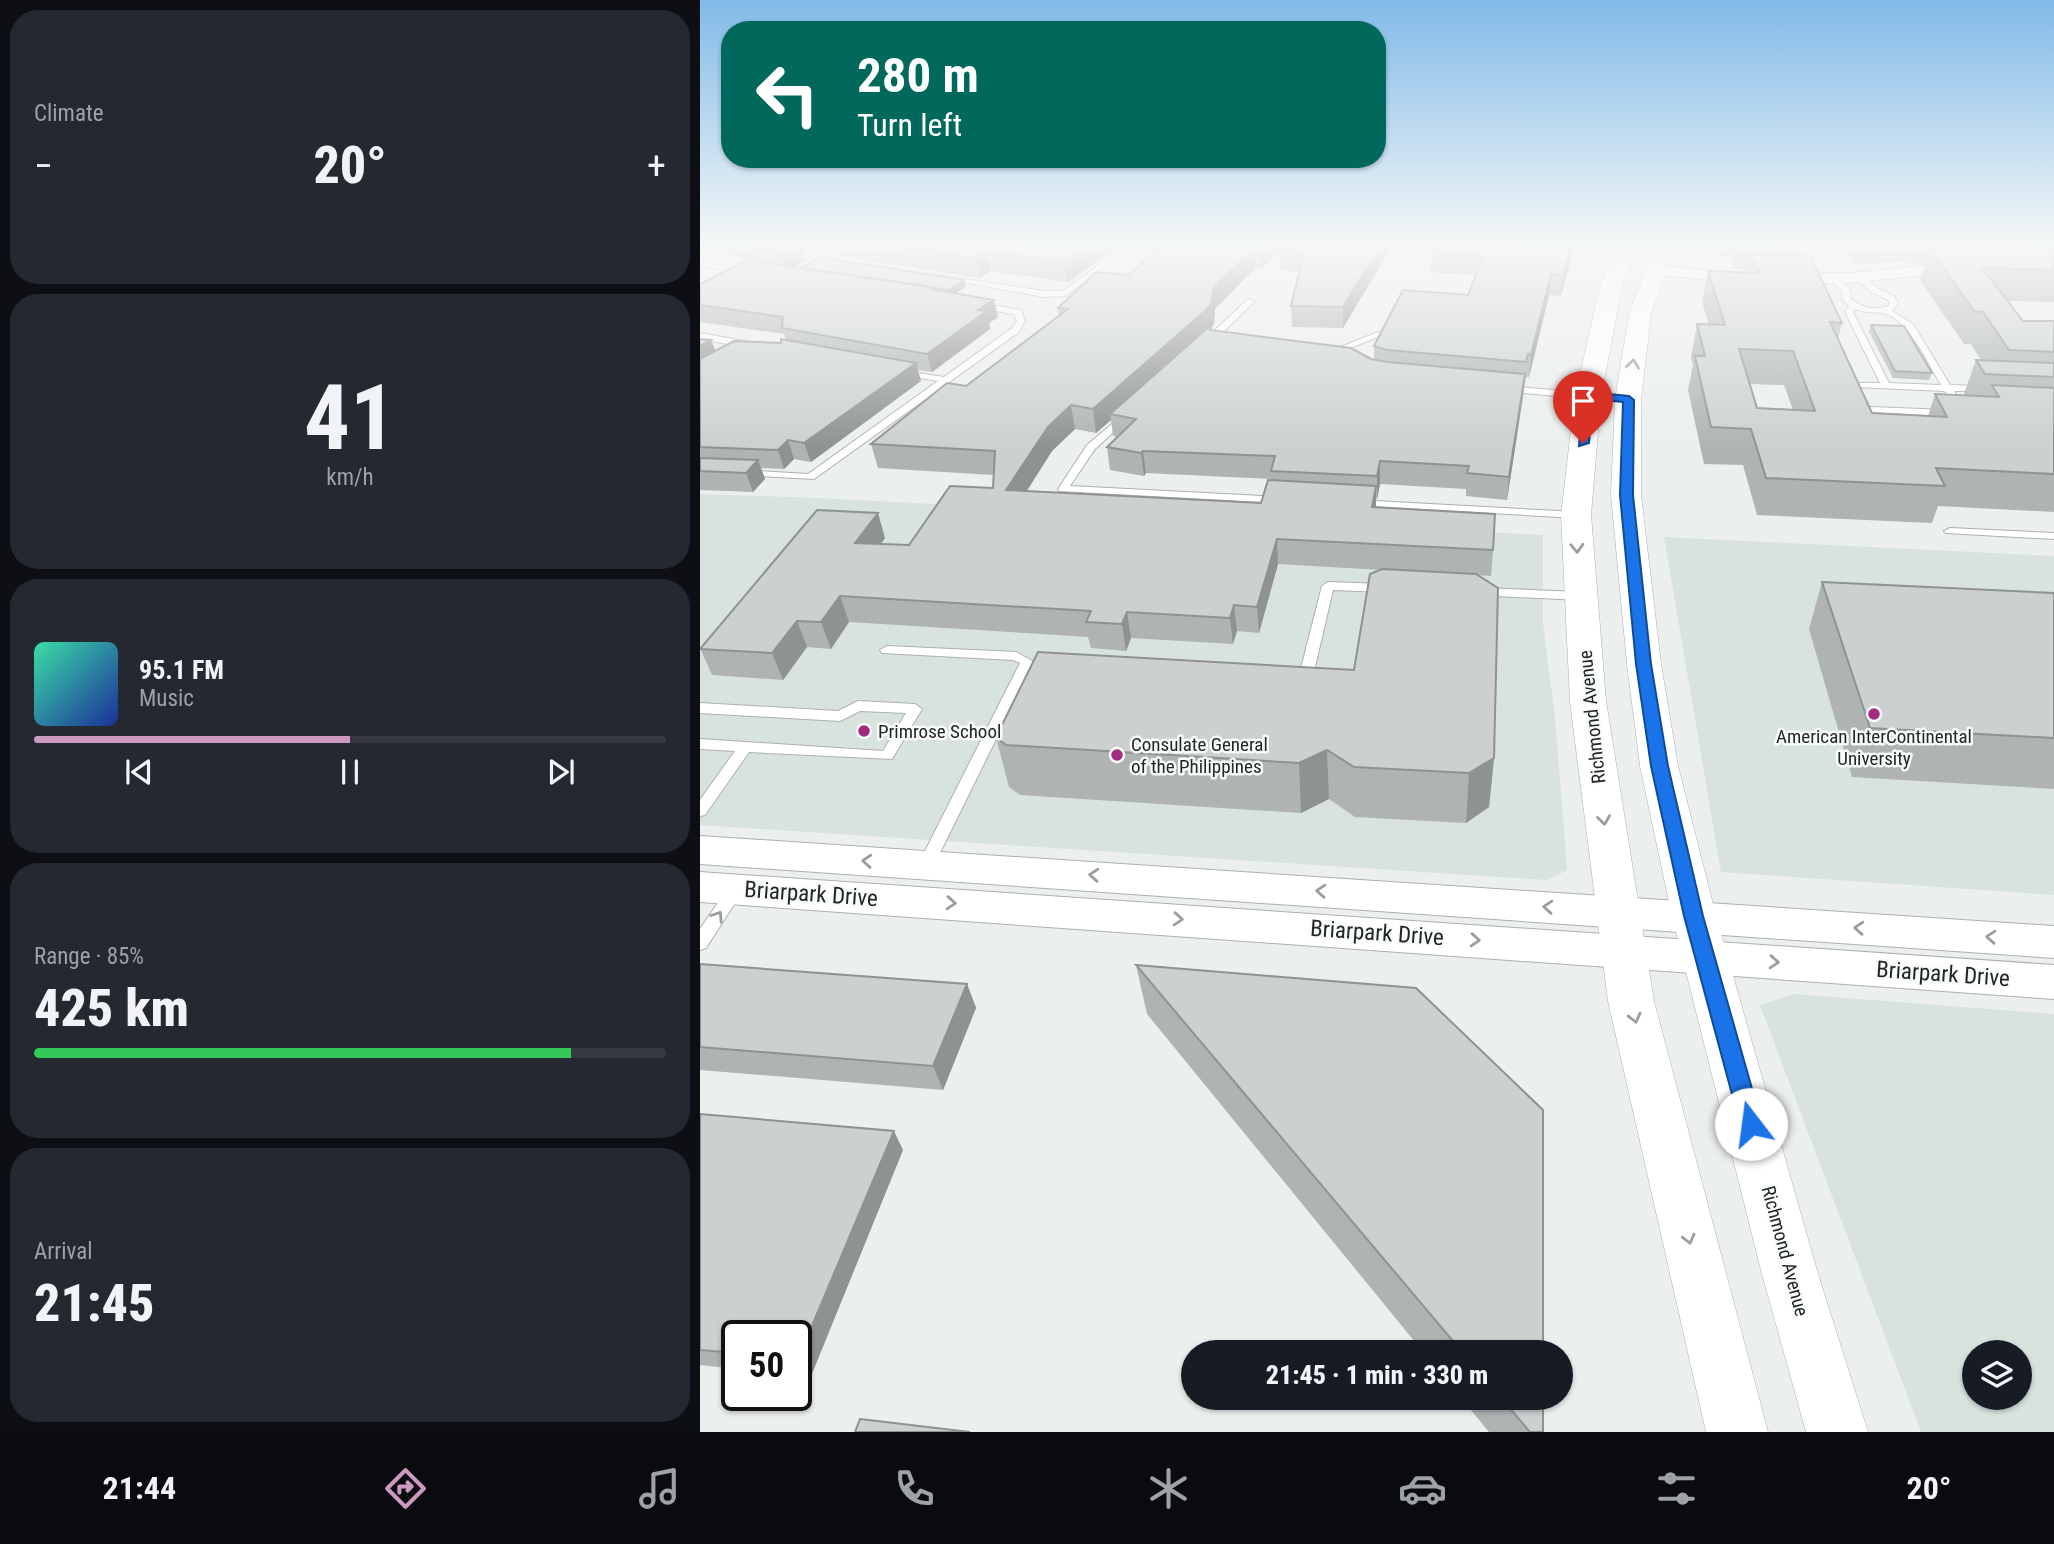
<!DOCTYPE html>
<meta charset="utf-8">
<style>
body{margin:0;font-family:"Roboto Condensed",sans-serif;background:#242831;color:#f1f3f6;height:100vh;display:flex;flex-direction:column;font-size:26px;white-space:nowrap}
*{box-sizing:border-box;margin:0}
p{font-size:23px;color:#9ea1a6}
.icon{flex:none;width:38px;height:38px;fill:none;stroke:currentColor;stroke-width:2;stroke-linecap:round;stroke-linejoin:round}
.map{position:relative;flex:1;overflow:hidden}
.side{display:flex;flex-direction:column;gap:10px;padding:10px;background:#0d0f14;width:700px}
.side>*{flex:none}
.top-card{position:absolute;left:21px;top:21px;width:665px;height:147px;border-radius:28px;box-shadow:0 2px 5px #0004;background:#00695c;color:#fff;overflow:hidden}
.fabs{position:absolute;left:1262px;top:1340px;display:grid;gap:14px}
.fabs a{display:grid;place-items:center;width:70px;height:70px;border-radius:50%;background:#171b24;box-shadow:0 2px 5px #0004;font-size:35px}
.speed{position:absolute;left:21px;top:1320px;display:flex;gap:14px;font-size:35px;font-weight:700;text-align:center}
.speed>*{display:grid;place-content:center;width:91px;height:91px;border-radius:50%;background:#171b24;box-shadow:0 2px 5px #0004;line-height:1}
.speed .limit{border:4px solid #111;border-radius:10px;background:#fff;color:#111}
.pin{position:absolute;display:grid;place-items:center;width:60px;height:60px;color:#fff;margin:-72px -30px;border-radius:50% 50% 50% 0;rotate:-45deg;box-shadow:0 0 7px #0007}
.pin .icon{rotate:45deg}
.me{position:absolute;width:77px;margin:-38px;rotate:345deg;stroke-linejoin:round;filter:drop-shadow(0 0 5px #0008)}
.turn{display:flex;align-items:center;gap:24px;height:147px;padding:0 21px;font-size:32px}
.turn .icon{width:91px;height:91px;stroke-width:2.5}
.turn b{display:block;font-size:49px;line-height:60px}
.big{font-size:52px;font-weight:800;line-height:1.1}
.side .card{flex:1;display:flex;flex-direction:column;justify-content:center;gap:10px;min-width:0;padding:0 24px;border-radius:28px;background:#242831}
.side .dial{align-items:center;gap:0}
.dial b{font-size:91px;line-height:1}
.song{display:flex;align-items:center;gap:21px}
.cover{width:84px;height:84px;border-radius:10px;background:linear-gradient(135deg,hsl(160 70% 55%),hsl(230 70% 35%))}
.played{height:7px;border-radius:4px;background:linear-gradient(90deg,#cd99c1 50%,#363941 50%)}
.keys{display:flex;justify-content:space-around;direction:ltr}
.heat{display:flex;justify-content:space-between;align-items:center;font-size:38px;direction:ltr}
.charge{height:10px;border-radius:5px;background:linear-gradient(90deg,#34c759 85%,#363941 0)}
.trip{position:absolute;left:481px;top:1340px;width:392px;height:70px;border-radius:35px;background:#171b24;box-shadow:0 2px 5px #0004;font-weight:800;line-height:70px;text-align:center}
.dock{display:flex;height:112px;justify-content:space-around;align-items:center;background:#090b0e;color:#9ea1a6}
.dock .icon{width:49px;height:49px}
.dock .selected{color:#cd99c1}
.dock b{font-size:32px;color:#f1f3f6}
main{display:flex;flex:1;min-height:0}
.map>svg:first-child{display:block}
.built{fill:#d8e3de;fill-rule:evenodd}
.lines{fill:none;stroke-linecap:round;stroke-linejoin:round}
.service-casing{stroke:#adb0ae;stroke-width:2}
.minor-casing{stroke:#adb0ae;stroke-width:2}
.tertiary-casing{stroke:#adb0ae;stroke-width:2}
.secondary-casing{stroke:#adb0ae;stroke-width:1}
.service{fill:#fff;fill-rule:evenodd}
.minor{fill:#fff;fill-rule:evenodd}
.tertiary{fill:#fff;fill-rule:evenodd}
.secondary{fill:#fff;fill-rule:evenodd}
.wall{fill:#afb3b3;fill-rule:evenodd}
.shaded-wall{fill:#8f9292}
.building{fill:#ccd0d0;stroke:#8f9292;stroke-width:2;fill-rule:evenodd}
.oneway{stroke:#9c9d9d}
.route{fill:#1a73e8;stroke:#114b97;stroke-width:2}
.poi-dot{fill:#a22a81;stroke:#f8fcfa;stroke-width:2.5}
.labels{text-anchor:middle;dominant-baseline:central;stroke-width:5;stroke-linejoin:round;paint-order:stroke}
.street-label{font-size:19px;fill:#242525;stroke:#f8fcfa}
.poi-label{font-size:19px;fill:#242525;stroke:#f8fcfa;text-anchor:start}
.near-street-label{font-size:23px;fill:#242525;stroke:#f8fcfa}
</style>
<main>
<section class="side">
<div class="card"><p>Climate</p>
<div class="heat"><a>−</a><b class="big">20°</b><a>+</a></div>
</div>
<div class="card dial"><b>41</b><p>km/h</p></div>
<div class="card">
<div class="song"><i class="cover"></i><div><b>95.1 FM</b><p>Music</p></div></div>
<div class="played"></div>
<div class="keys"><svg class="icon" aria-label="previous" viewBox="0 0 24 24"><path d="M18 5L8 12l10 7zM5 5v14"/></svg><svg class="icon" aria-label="pause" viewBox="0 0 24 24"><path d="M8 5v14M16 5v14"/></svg><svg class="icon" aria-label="next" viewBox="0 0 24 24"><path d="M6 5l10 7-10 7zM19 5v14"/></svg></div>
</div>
<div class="card"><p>Range · 85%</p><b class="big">425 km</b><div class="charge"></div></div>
<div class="card"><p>Arrival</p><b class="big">21:45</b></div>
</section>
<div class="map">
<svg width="1354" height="1432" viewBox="0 0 1354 1432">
<rect width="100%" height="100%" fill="#ebefed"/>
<path class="built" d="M0,494L117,498L843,535V624L855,717L867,870L847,880L0,825Z
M964,537L1354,556V895L1021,872Z
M1094,994L1354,1014V1432H1221L1060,1005ZM1274,1353H1320V1398H1274Z"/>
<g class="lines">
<g class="service-casing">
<path id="service" d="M425,246H434L365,296L344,297L241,278L245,276L344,291H363Z
M86,251L139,259L143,261L139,263L83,255L82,253Z
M0,262L48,269L52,271L48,273L0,266Z
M1156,275H1162L1177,288L1194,296L1198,303L1192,311L1213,324L1250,385L1283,386L1286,387V391H1254L1256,394L1251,397L1244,391L1156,387V383H1180L1145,312L1149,306L1142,299L1143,292L1129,278L1136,276L1151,291L1150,298C1162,308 1174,311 1188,306L1190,303L1188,300L1171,292L1156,279ZM1155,309C1165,313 1173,312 1182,313C1208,317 1228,364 1241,385L1189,383L1153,312Z
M548,299L555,301L519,336H513V332Z
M279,303L321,310L325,321L319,332L114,479L39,475V471L43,470L108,474L238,381L198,374V370L244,377L312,328L317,321L314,314L276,308V304Z
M678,332L685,334L636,354L628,352Z
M0,333L50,342L55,345L50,348L0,339Z
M806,386L888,393L893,396L888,399L803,391V387Z
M1171,407L1248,410L1253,413L1248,416L1167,412V408Z
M426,412L430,413V417L395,449L370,486L580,497L586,500L580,503L359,491L358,489L387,445Z
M657,500L876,512L882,515L876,518L653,505L651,503Z
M1250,528L1354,533V539L1246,533L1244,531Z
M628,582L685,584L691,588L685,592L633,590L611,684L604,688L597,684L622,586Z
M779,588L880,592L886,596L880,600L775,595L773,592Z
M187,646L316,652L334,662L234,865L232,869L226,871L220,869L218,865L320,663L313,660L182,653L180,650Z
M158,701L215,704L222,709L192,759L49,752L5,815L0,816V800L35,751L0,749V739L183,751L206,713L160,711L140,721L0,713V703L138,711Z
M36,883L42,885L44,889L6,948L0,950V929L30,885Z"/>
</g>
<g class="minor-casing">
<path id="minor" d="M1258,263L1266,268L1263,271L1150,283L1087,284L1079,279L1087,274L1150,273Z
M955,266L1041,273L1049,278L1041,283L950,274L947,271L950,268Z"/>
</g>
<g class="tertiary-casing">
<path id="tertiary" d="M0,836L1354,926V958L0,864Z
M0,872L1354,965V999L0,902Z"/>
</g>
<g class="secondary-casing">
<path id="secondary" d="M918,246H938L923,283L901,396L891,515L906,701L954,1001L1068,1432H1006L908,1001L870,701L861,515L875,396L901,283Z
M955,246H975L951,314L941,400V495L961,664L978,766L1016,916L1118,1274L1168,1432H1106L1062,1274L972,916L940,766L927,664L911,495L915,400L929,314Z"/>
</g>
<use href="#service" class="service"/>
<use href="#minor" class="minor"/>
<use href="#tertiary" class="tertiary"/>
<use href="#secondary" class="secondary"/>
</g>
<path class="wall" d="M0,246H133L121,253L103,250L106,260L94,267L264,280L266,287L255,293L298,317L289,323L290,329L232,372L218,370L221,381L111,462L94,459L84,469L61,468L65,479L53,492L0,490V339L11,340L15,350L81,343L86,340L84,334L0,322V284L66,263L65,261L0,251Z
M135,246H418L368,282L290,271L280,278L138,256Z
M436,246H692L643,328L592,327L591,306L599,272L580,270L579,249L562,269L555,268L515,309L514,324L511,328V330L674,360V346L768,295L776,275L731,272V251L734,246H880L878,252L873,251L861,296L849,295L829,377H826L807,500L766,496V489L680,484L677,499H676V507L793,550L791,576L777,575L794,758L789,807L766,823L655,817L629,799L601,813L320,795L309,787L296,737L654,670L681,570L578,564L559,633L537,631L533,644L431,638L426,651L391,648L388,637L149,622L131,649L107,647L83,680L12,675L0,648L185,538L181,544L209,545L293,488V475L178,468L171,444L266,386L359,316L358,308L429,275L452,254L442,252ZM411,420L413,436L418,437L407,447L410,470L444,476L446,473L571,479L572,480L561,503L327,491L352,451L375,429L396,433Z
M1017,246H1095L1099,255L1142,323L1138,339L1172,413L1228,416L1235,394L1265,396L1264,394L1276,360H1281L1271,344H1264L1220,280L1225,265H1211L1208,261L1158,264L1137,246H1354V302L1308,301L1323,321H1354V512L1238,506L1232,523L1057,515L1043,465L1004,464L988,390L993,365L991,357L997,324L1009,325L1002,302L1008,271L1045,272L1046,269H1035L1028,257L1016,256ZM1049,384L1084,385L1093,410L1057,408Z
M1171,325L1232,373L1229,380L1193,378L1169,332Z
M1122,582L1354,593V789L1152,777L1109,629Z
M0,964L267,984L276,1008L243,1090L0,1070Z
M436,965L843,1353H724L447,1014Z
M0,1114L203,1150L111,1376L96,1374V1335H37V1369L0,1365Z
M761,1398H843V1432H789Z"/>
<path class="shaded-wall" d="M88,246H102L106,260L86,271L79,251Z
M118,246H133L121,253Z
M386,246H418L368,282L364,262Z
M563,246H581L562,269L561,248Z
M680,246H692L643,328V307Z
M871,246H873V251L861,296L863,275Z
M554,248L555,268L515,309L514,324L511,328L513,345L410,414L411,420L396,433L393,409L513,288Z
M286,251L290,271L280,278L275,258Z
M851,274L849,295L829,377L831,355Z
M264,280L266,287L251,296L249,290Z
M294,300L298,317L289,323L290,329L232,372L227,354L278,310Z
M11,340L18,357L0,368V346Z
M216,363L221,381L111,462L104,443Z
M825,374L823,396L807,500L809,477Z
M371,405L375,429L352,451L311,515L306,490L348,427Z
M88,440L94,459L84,469L78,450Z
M443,451L446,473L444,476L441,453Z
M58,460L65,479L53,492L46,473Z
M680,461V484L677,499V476Z
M676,486V510L672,507Z
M178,513L185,538L163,568L155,543Z
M577,539L578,564L559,633L557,607Z
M140,596L149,622L131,649L121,622Z
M534,605L537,631L533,644L530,618Z
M427,612L431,638L426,651L422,624Z
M97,621L107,647L83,680L72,653Z
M627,750L629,799L601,813L599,763Z
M794,758L789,807L766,823L769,773Z
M267,984L276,1008L243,1090L233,1066Z
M194,1131L203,1150L111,1376L98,1359Z"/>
<path class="building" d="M66,246H88L79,251L61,249Z
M201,246H386L364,262L286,251L275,258Z
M460,246H563L561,248H554L513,288L512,303L506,310L393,409L371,405L348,427L306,490L561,503L568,480L676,486L672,507L795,514L793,550L577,539L557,607L534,605L530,618L427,612L422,624L386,622L391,611L140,596L121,622L97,621L72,653L0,649L117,510L178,513L155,543L209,545L250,486L293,488L295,451L171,444L247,383L266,386L368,309L358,308L396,272L429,275Z
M580,246H680L643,307L591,306L604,252L579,250Z
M734,246H871L863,275L851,274L831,355L828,354L826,362L687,350L674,346L703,290L768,295L783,256L731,251Z
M1034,246H1095L1099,254L1038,253Z
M1281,246H1354V270L1282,268L1323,321H1354V352L1309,350L1283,312L1274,311L1230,249Z
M1049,253L1110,255L1142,323L1130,322L1172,413L1247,417L1235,394L1299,397L1292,385L1354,388V474L1236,468L1245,486L1066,478L1051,429L1011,427L995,356H1005L997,324L1025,325L1008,271L1060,273ZM1039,349L1093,351L1115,411L1057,408Z
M121,257L264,280L249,290L101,268Z
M47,260L233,287L230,289L294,300L278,310L287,311L227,354L82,328L83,317L0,305V284Z
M511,325L510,330L651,348L671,359L687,362L825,374L809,477L767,473L769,466L680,461L677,476L571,471L575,456L443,451L441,453L407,447L436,419L410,414Z
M1171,325L1204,326L1232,373L1195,371Z
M0,339L11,340L0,346Z
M81,339L216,363L104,443L88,440L78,450L0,447V359L34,341L81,343Z
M1276,360L1354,363V377L1285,374Z
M0,458L58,460L46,473L0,471Z
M682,569L776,574L798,588L794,758L769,773L654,767L627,750L599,763L306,745L296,737L338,652L654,670L670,574Z
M1122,582L1354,593V738L1170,728Z
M0,964L267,984L233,1066L0,1047Z
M436,965L716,988L843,1110V1353H763Z
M0,1114L194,1131L98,1359H96V1335H37V1353L0,1350Z
M801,1398H843V1432H830Z
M160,1419L270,1432H155Z"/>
<defs><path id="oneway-chevron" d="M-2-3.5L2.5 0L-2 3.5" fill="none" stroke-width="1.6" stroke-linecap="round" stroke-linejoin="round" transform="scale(1.75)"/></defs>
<g class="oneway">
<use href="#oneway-chevron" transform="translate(933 364) rotate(-82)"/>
<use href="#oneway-chevron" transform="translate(877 548) rotate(88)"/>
<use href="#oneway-chevron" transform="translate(904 820) rotate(82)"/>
<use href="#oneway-chevron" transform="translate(167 861) rotate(-176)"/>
<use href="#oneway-chevron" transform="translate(394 875) rotate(-176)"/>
<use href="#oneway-chevron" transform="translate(621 891) rotate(-176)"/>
<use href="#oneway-chevron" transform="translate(251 903) rotate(4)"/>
<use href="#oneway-chevron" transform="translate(848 907) rotate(-176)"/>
<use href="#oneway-chevron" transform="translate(18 916) rotate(-56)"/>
<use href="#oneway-chevron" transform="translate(478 919) rotate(4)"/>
<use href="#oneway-chevron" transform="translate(1159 928) rotate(-176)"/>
<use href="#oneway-chevron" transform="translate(1291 937) rotate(-176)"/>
<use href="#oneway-chevron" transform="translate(775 940) rotate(4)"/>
<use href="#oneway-chevron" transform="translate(1074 962) rotate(4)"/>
<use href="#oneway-chevron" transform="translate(935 1018) rotate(76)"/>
<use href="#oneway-chevron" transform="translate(989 1239) rotate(76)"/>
</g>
<linearGradient id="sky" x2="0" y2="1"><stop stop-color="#81bae8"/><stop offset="0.55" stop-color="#f6f8f7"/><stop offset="1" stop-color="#f6f8f7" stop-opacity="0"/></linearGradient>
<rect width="1354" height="447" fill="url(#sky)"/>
<path class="route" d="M888,392L929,396L934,400L933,495L951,664L968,766L1003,916L1062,1124L1059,1131L1051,1134L1043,1131L1040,1124L984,916L951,766L936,664L920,495L923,402L893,399L889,443L879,446L883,396Z"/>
<g class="poi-dot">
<circle cx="1174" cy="714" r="7"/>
<circle cx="164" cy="731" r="7"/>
<circle cx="417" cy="755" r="7"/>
</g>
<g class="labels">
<g class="street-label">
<text transform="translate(892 717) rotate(-96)">Richmond Avenue</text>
<text transform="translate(1085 1251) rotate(75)">Richmond Avenue</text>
</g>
<g class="poi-label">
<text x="178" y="731">Primrose School</text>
<text x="1174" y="736" text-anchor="middle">American InterContinental<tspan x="1174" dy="22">University</tspan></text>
<text x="431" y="744">Consulate General<tspan x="431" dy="22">of the Philippines</tspan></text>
</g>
<g class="near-street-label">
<text transform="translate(111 894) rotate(4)">Briarpark Drive</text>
<text transform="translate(677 933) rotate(4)">Briarpark Drive</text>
<text transform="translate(1243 974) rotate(4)">Briarpark Drive</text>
</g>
</g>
</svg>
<div class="fabs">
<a><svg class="icon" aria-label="layers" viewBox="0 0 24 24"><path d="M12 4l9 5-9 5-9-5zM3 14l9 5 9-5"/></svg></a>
</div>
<div class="speed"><div class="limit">50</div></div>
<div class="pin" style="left:883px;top:443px;background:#d93025"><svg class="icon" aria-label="arrive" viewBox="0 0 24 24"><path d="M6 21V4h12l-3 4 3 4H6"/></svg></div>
<svg class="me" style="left:1051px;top:1124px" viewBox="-20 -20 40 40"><circle r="19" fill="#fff"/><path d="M0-13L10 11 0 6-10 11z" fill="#1a73e8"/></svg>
<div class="trip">21:45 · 1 min · 330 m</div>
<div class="top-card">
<div class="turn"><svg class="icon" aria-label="left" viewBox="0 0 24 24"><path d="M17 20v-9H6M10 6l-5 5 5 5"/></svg><div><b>280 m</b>Turn left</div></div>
</div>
</div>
</main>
<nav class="dock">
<b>21:44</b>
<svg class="icon selected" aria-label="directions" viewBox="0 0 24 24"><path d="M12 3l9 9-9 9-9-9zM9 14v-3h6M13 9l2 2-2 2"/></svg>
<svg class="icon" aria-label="music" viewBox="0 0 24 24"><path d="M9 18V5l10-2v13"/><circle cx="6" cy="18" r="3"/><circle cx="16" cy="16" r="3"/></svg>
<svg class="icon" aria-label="phone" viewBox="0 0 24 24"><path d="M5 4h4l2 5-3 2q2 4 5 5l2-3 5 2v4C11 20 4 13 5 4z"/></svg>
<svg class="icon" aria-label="climate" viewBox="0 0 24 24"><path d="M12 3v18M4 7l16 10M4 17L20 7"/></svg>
<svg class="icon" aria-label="car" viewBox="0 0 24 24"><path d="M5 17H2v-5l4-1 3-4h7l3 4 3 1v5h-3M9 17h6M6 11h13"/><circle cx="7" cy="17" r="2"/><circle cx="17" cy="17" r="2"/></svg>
<svg class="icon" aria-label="filters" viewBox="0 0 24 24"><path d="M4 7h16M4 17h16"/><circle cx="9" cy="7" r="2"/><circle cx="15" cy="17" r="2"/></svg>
<b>20°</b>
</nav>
